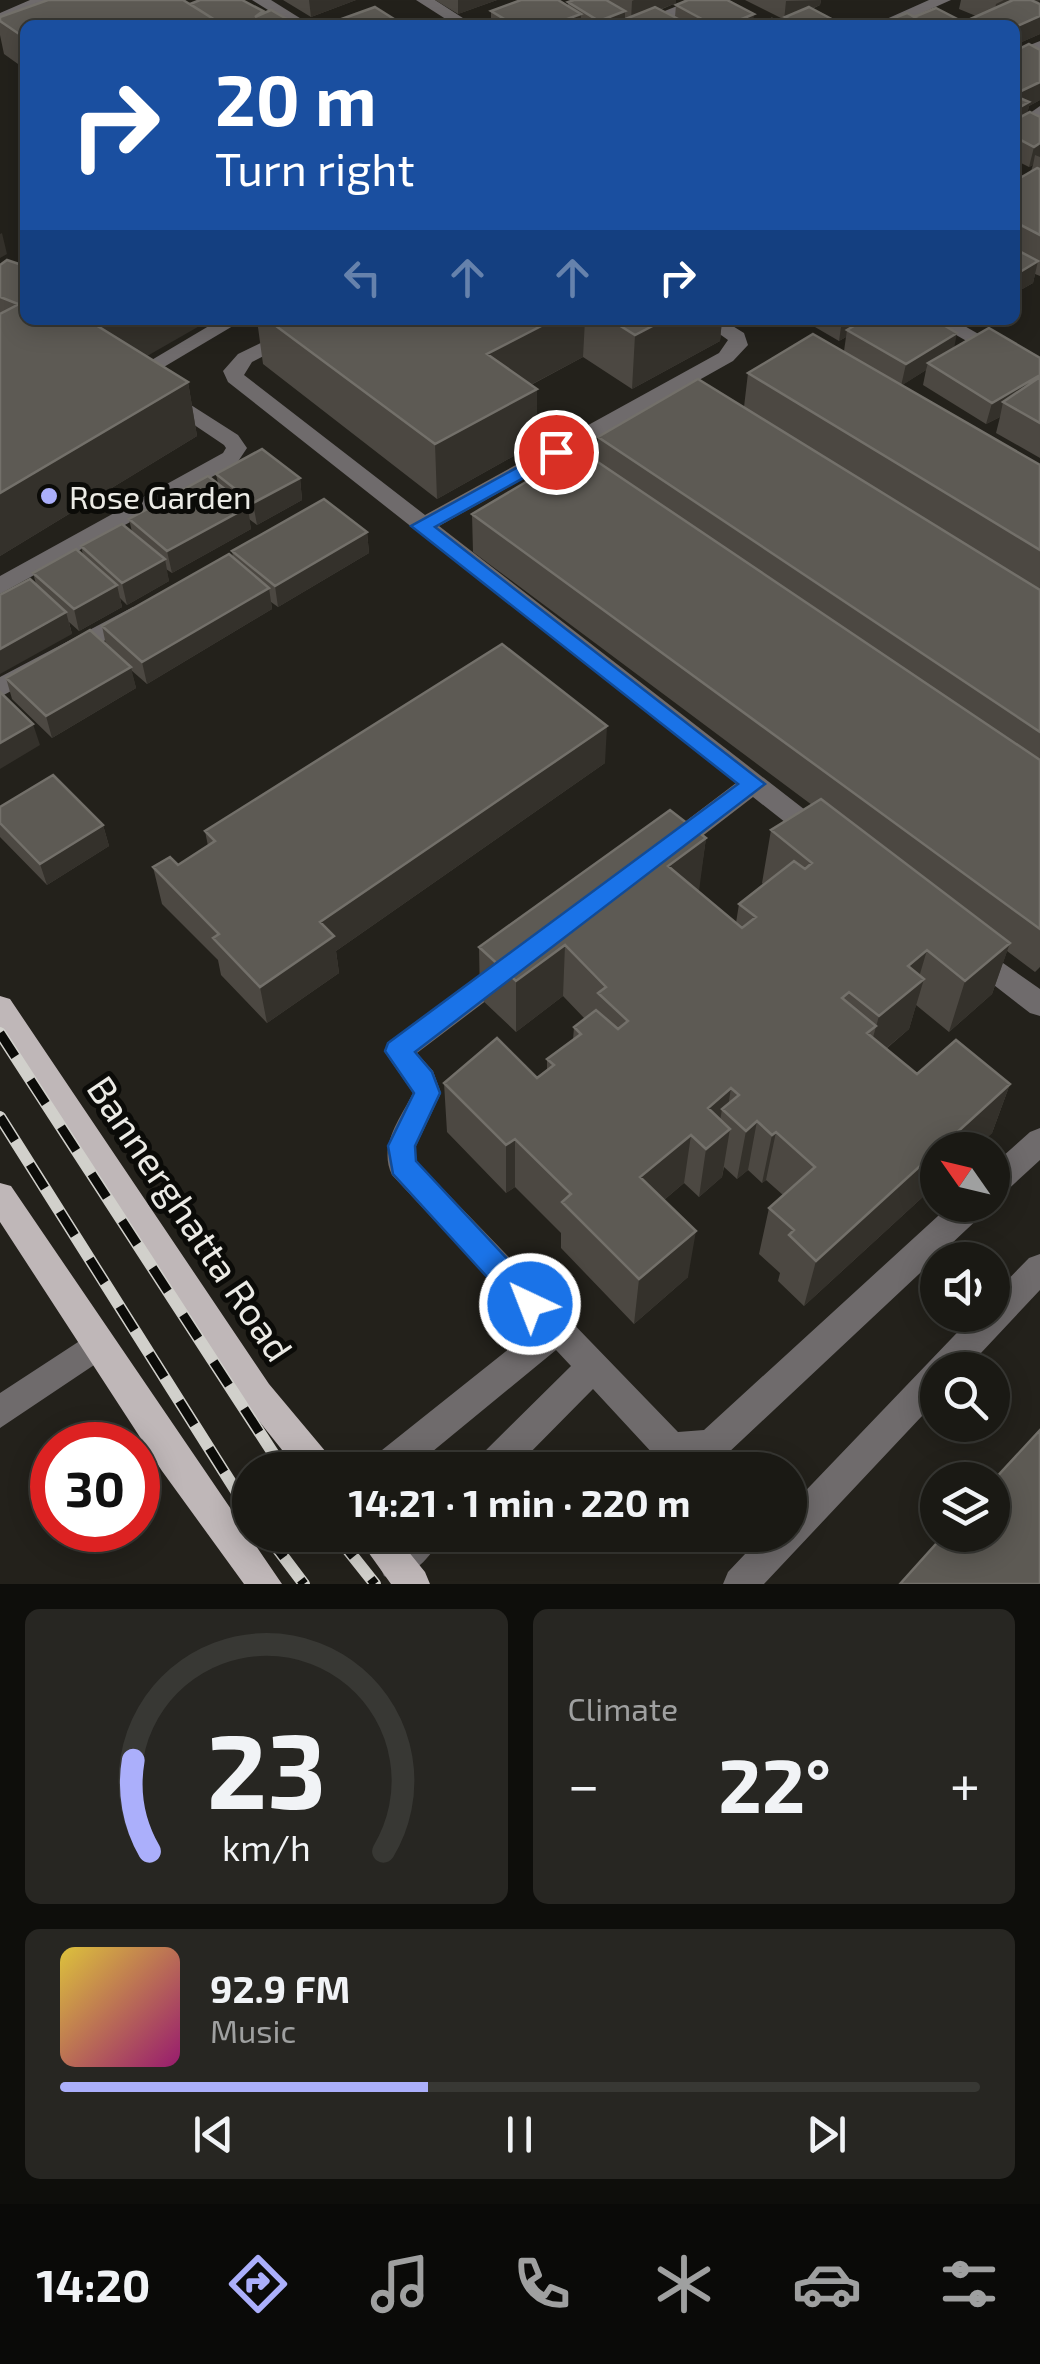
<!DOCTYPE html>
<meta charset="utf-8">
<style>
body{margin:0;font-family:"Exo 2",sans-serif;background:#272622;color:#f1f3f6;height:100vh;display:flex;flex-direction:column;font-size:38px;white-space:nowrap}
*{box-sizing:border-box;margin:0}
p{font-size:32px;color:#9fa0a0}
.icon{flex:none;width:55px;height:55px;fill:none;stroke:currentColor;stroke-width:2;stroke-linecap:round;stroke-linejoin:round}
.map{position:relative;height:1584px;overflow:hidden}
.sheet{display:flex;flex-direction:column;gap:25px;padding:25px;background:#0e0e0b;flex:1}
.sheet>*{flex:none}
.hud{position:absolute;left:20px;top:20px;width:1000px;height:305px;border-radius:15px;box-shadow:0 5px 25px #0003,0 0 0 2px #383834;background:#1a4fa0;color:#fff;overflow:hidden}
.needle{width:65px;rotate:304deg}
.tools{position:absolute;left:920px;top:1132px;display:grid;gap:20px}
.tools a{display:grid;place-items:center;width:90px;height:90px;border-radius:50%;background:#1a1914;box-shadow:0 5px 25px #0003,0 0 0 2px #383834;font-size:50px}
.speed{position:absolute;left:30px;top:1422px;display:flex;gap:20px;font-size:50px;font-weight:700;text-align:center}
.speed>*{display:grid;place-content:center;width:130px;height:130px;border-radius:50%;background:#1a1914;box-shadow:0 5px 25px #0003,0 0 0 2px #383834;line-height:1}
.speed .limit{border:15px solid #d22;background:#fff;color:#111}
.pin{position:absolute;display:grid;place-items:center;width:85px;height:85px;color:#fff;margin:-42px;border:5px solid #fff;border-radius:50%;box-shadow:0 2px 10px #0007}
.me{position:absolute;width:110px;margin:-55px;rotate:317deg;stroke-linejoin:round;filter:drop-shadow(0 0 8px #0008)}
.turn{display:flex;align-items:center;gap:35px;height:210px;padding:0 30px;font-size:45px}
.turn .icon{width:130px;height:130px;stroke-width:2.5}
.turn b{display:block;font-size:70px;line-height:85px}
.lanes{display:flex;align-items:center;height:95px;padding:0 30px;background:#0003;justify-content:center;gap:50px;direction:ltr}
.lanes .off{opacity:.35}
.big{font-size:75px;font-weight:700;line-height:1.1}
.sheet .card{flex:1;display:flex;flex-direction:column;justify-content:center;gap:15px;min-width:0;padding:0 35px;border-radius:15px;background:#272622}
.sheet .dial{align-items:center;gap:0}
.dial svg{height:260px;overflow:visible;fill:none;stroke:#383834;stroke-width:7;stroke-linecap:round;text-anchor:middle}
.dial text{fill:#f1f3f6;stroke:none}
.song{display:flex;align-items:center;gap:30px}
.cover{width:120px;height:120px;border-radius:15px;background:linear-gradient(135deg,hsl(50 70% 55%),hsl(320 70% 35%))}
.played{height:10px;border-radius:5px;background:linear-gradient(90deg,#abaffb 40%,#383834 40%)}
.keys{display:flex;justify-content:space-around;direction:ltr}
.heat{display:flex;justify-content:space-between;align-items:center;font-size:55px;direction:ltr}
.sheet .tiles{flex:1;display:grid;gap:25px;grid-template-columns:1fr 1fr}
.card:last-child{grid-column:span 2}
.trip{position:absolute;left:232px;top:1452px;width:575px;height:100px;border-radius:50px;background:#1a1914;box-shadow:0 5px 25px #0003,0 0 0 2px #383834;font-weight:700;line-height:100px;text-align:center}
.tab-bar{display:flex;height:160px;justify-content:space-around;align-items:center;background:#0a0a08;color:#9fa0a0}
.tab-bar .icon{width:70px;height:70px}
.tab-bar .on{color:#abaffb}
.tab-bar b{font-size:45px;color:#f1f3f6}
.map>svg:first-child{display:block}
.lines{fill:none;stroke-linecap:round;stroke-linejoin:round}
.minor{fill:#6f6b6c;fill-rule:evenodd}
.major{fill:#bfb7b8;fill-rule:evenodd}
.rail-casing{stroke:#d1d0cb;stroke-width:12}
.rail{stroke:#0b0b08;stroke-width:9;stroke-dasharray:28;stroke-linecap:butt}
.wall{fill:#4c4842}
.shaded-wall{fill:#34312b}
.building{fill:#5d5a54;stroke:#73706a;stroke-width:2.5}
.route{fill:#1a73e8;stroke:#114b97;stroke-width:2.5}
.poi-dot{fill:#abaffb;stroke:#0b0b08;stroke-width:4}
.labels{text-anchor:middle;dominant-baseline:central;stroke-width:10;stroke-linejoin:round;paint-order:stroke}
.poi-label{font-size:32px;fill:#ebeae5;stroke:#0b0b08;text-anchor:start}
.near-street-label{font-size:38px;fill:#ebeae5;stroke:#0b0b08}
</style>
<div class="map">
<svg width="1040" height="1584" viewBox="0 0 1040 1584">
<rect width="100%" height="100%" fill="#23211b"/>
<g class="lines">
<path class="minor" d="M30,0H51L0,24V13Z
M252,0H271L311,25H292Z
M416,0H435L466,20L452,23Z
M692,0H714L653,25H630Z
M929,0H951L895,25H873Z
M1040,41V52L1015,62V51Z
M1040,106V133L1023,118Z
M219,320H243L147,377L238,435L247,448L237,463L0,594V576L223,453L226,448L224,445L123,377Z
M308,320H333L252,362L244,375L425,515L719,353L728,340L700,320H723L744,333L748,345L733,361L439,526L827,827L831,834L827,841H809L753,797L679,854H661L657,847L661,840L736,783L228,382L223,371L238,354Z
M930,320H954L1040,369V383Z
M133,607L144,615L141,621L0,697V677Z
M973,942L1040,989V1016L1030,1013L963,961L960,953L963,945Z
M506,959L516,962L520,970L516,978L417,1053L433,1071L441,1093L416,1146V1161L678,1432L704,1430L950,1205H986L982,1215L727,1454L691,1466L655,1456L593,1389L513,1470H473L478,1458L571,1366L556,1350L410,1470H367L372,1458L535,1328L392,1175C378,1146 400,1119 413,1093L384,1051L388,1043Z
M1040,1128V1160L1003,1194L992,1198V1166L1030,1132Z
M1040,1254V1290L965,1370H938V1399L764,1584H723L728,1572L763,1535H790V1507L974,1315H992V1296L1029,1258Z
M98,1329L109,1333L114,1344L109,1355L0,1428V1393Z
M401,1535H442C434,1554 415,1573 396,1581L384,1576L379,1564L384,1552Z"/>
<path class="major" d="M0,996L10,999L269,1384L331,1458L336,1470H298L247,1406L0,1030Z
M0,1183L11,1186L282,1584H244L162,1471L0,1222Z
M356,1535H395L425,1572L430,1584H391Z"/>
<g class="rail-casing">
<path id="rail" d="M0,1033L284,1470
M0,1117L250,1513
M267,1535L304,1584
M336,1535L375,1584"/>
</g>
<use href="#rail" class="rail"/>
</g>
<path class="wall" d="M283,0H356L311,17Z
M435,0H497L458,14Z
M574,0H676V3L660,10L675,17L676,5L685,1L683,0H727L753,25H623V22L615,25H589L581,20V25H491V11L568,6V2Z
M745,0H821L820,5L812,9L843,25H784L785,20Z
M961,0H1040L1036,3L1040,34L1015,45V25H876L914,17L963,22L976,16L959,9Z
M263,11V14L25,25V69L4,54L0,35V17Z
M1040,50V100L1029,106L1027,114L1040,117V276L1035,274L1033,283L1015,293V181L1031,171L1033,165L1029,167L1015,160V51Z
M0,265L188,382L197,436L0,556Z
M257,320H722L720,341L632,389L583,357L531,385L537,389V443L437,499L263,364Z
M803,320H935L954,348L1040,358V458L996,433L1000,417L986,424L923,385L926,370L902,385L1040,465V967L1035,972L1007,951L992,994L949,1032L916,1005L909,1029L886,1049L917,1074L1010,1084L992,1133L973,1150H938V1183L804,1306L778,1281L780,1273L759,1254L769,1208L783,1195L766,1180L762,1183L748,1170L737,1179L724,1167L722,1177L699,1197L684,1183L664,1200L688,1277L634,1324L561,1248V1233L515,1187L506,1193L447,1132L444,1083L537,1078L547,1070V1059L573,1040L574,1027L585,1019L563,996L516,1032L480,998L479,947L706,838L698,892L736,923L739,904L764,885L762,883L771,830L812,805L473,552L472,514L597,461L598,437L744,407L748,373L844,351L846,337L839,341Z
M216,474L300,478L302,500L257,525L249,519L251,529L172,573L166,569L169,581L127,605L120,598L122,607L79,631L69,622L72,634L36,584L33,573L83,555L81,546L132,532L129,519L218,483Z
M367,532L369,553L278,607L271,602L272,609L147,684L131,670L136,688L52,738L12,699L6,678L106,645L102,626L233,558L232,551Z
M605,763L336,951L339,973L267,1023L221,975L218,960L162,904L153,867L178,865L208,846L205,831Z
M0,807L103,825L109,846L47,885L0,837Z"/>
<path class="shaded-wall" d="M309,0H356L311,17Z
M458,0H497L458,14Z
M634,0H676V3L631,21L632,1Z
M821,0L820,5L789,18L785,17L784,21L786,1Z
M1004,0H1040V1L992,24L996,4Z
M625,11V21L623,20V22L615,25H599V21Z
M581,14V25H551Z
M754,14L753,25H727Z
M1040,16V34L1015,45V27Z
M1040,82V100L1029,106L1025,123L1015,128V110L1017,109L1021,91Z
M1040,143V157L1035,155L1033,165L1029,167L1034,147Z
M2,233L7,254L0,258V234Z
M1038,261L1033,283L1015,293V275Z
M105,320H210L107,379L96,325Z
M553,320H585L583,357L487,408V354Z
M664,320H722L720,341L632,389L635,335Z
M842,320H874L847,330L846,337L839,341Z
M957,333L953,354L928,363L926,370L901,386L906,364Z
M1040,375V393L1003,402L1000,417L986,424L992,403Z
M188,382L197,436L0,556V493Z
M537,389V443L437,499L435,444Z
M300,478L302,500L257,525L253,503Z
M248,507L251,529L172,573L167,551Z
M367,532L369,553L278,607L275,586Z
M165,559L169,581L127,605L122,583Z
M117,585L122,607L79,631L74,609Z
M269,588L272,609L147,684L142,662Z
M66,612L72,634L0,674V649Z
M131,667L136,688L52,738L46,716Z
M33,724L40,745L0,769V743Z
M607,726L605,763L336,951L339,973L267,1023L260,987L320,922Z
M103,825L109,846L47,885L40,864Z
M706,838L699,891L662,919L668,866Z
M1010,943L992,994L949,1032L965,981Z
M565,945L563,996L516,1032V981Z
M927,950L917,984L924,979L909,1029L865,1066L879,1016L908,966Z
M1010,1084L992,1133L973,1150H938Z
M731,1088L727,1113L722,1109L717,1140L730,1129L722,1177L699,1197L706,1149L708,1108Z
M757,1121L748,1170L737,1179L746,1131Z
M776,1132L766,1180L762,1183L772,1135Z
M691,1135L684,1183L635,1224L640,1177Z
M515,1139V1187L506,1193V1145Z
M938,1150V1183L804,1306L816,1261Z
M696,1231L688,1277L634,1324L639,1279Z"/>
<path class="building" d="M48,0H183L223,25H25V38L0,21V17Z
M200,0H242L263,11L255,17L271,10L297,25H223L190,4Z
M521,0H558L581,14L551,25H514L491,11Z
M574,0H606L625,11L599,21L568,2Z
M688,0H727L754,14L727,25H713L676,5Z
M1013,0H1031L1040,4V16L1015,27V25H957Z
M375,7L394,19L379,25H336L333,22Z
M655,7L690,25H632L623,20Z
M809,7L843,25H801L785,17Z
M936,8L963,22L957,25H929L914,17Z
M907,13L929,25H876Z
M772,19L783,25H758Z
M1029,44L1040,50V82L1021,91L1015,88V51Z
M1015,96L1029,102L1015,110Z
M1030,112L1040,117V143L1034,147L1015,137V120Z
M1037,168L1040,169V235L1015,222V181Z
M1015,249L1038,261L1015,275Z
M7,260L25,266V299L18,304L0,297V265Z
M25,301V320H105L96,325L188,382L0,493V314Z
M268,320H553L487,354L537,389L435,444Z
M611,320H664L635,335Z
M864,320H935L957,333L906,364L847,330Z
M989,328L1040,358V375L992,403L928,363Z
M813,334L1040,465V550L748,373Z
M1040,377V423L1003,402Z
M698,379L1040,590V732L598,437Z
M262,449L300,478L253,503L216,474Z
M580,450L1040,760V929L472,514Z
M208,476L248,507L167,551L129,519Z
M324,499L367,532L275,586L232,551Z
M122,524L165,559L122,583L81,546Z
M76,549L117,585L74,609L33,573Z
M229,554L269,588L142,662L102,626Z
M30,579L66,612L0,649V595Z
M90,630L131,667L46,716L6,678Z
M502,644L607,726L320,922L334,936L260,987L213,938L219,934L153,867L170,857L178,865L215,841L205,831Z
M0,692L33,724L0,743Z
M53,775L103,825L40,864L0,823V807Z
M821,799L1010,943L965,981L927,950L908,966L924,979L879,1016L849,992L842,998L876,1026L867,1033L917,1074L956,1040L1010,1084L816,1261L789,1235L794,1230L769,1208L815,1167L776,1132L772,1135L757,1121L746,1131L722,1109L739,1095L731,1088L708,1108L730,1129L706,1149L691,1135L640,1177L696,1231L639,1279L562,1202L571,1194L515,1139L506,1145L444,1083L497,1038L537,1078L554,1065L547,1059L581,1034L574,1027L596,1010L618,1029L628,1021L598,993L606,987L565,945L516,981L479,947L670,810L706,838L668,866L742,928L756,917L739,904L794,861L805,869L812,863L771,830Z
M1040,1430V1584H900L944,1535H992V1482Z"/>
<path class="route" d="M556,446L563,447V456L435,527L765,784L415,1052L432,1072L440,1093L415,1146L416,1161L540,1294L544,1304L540,1313L530,1317L520,1313L393,1174L388,1146L414,1093L385,1051L388,1043L738,784L411,526Z"/>
<circle class="poi-dot" cx="49" cy="496" r="10"/>
<g class="labels">
<g class="poi-label">
<text x="69" y="496">Rose Garden</text>
</g>
<g class="near-street-label">
<text transform="translate(191 1218) rotate(56)">Bannerghatta Road</text>
</g>
</g>
</svg>
<div class="tools">
<a><svg class="needle" viewBox="-14 -14 28 28"><path d="M0-13l5 13h-10z" fill="#e53935"/><path d="M0 13l5-13h-10z" fill="#9fa0a0"/></svg></a>
<a><svg class="icon" aria-label="sound" viewBox="0 0 24 24"><path d="M4 9h4l5-4v14l-5-4H4zM17 9q2 3 0 6"/></svg></a>
<a><svg class="icon" aria-label="search" viewBox="0 0 24 24"><circle cx="10" cy="10" r="6"/><path d="M15 15l6 6"/></svg></a>
<a><svg class="icon" aria-label="layers" viewBox="0 0 24 24"><path d="M12 4l9 5-9 5-9-5zM3 14l9 5 9-5"/></svg></a>
</div>
<div class="speed"><div class="limit">30</div></div>
<div class="pin" style="left:556px;top:452px;background:#d93025"><svg class="icon" aria-label="arrive" viewBox="0 0 24 24"><path d="M6 21V4h12l-3 4 3 4H6"/></svg></div>
<svg class="me" style="left:530px;top:1304px" viewBox="-20 -20 40 40"><circle r="17" fill="#1a73e8" stroke="#fff" stroke-width="3"/><path d="M0-11L8 9 0 5-8 9z" fill="#fff"/></svg>
<div class="trip">14:21 · 1 min · 220 m</div>
<div class="hud">
<div class="turn"><svg class="icon" aria-label="right" viewBox="0 0 24 24"><path d="M7 20v-9h11M14 6l5 5-5 5"/></svg><div><b>20 m</b>Turn right</div></div>
<div class="lanes"><svg class="icon off" aria-label="left" viewBox="0 0 24 24"><path d="M17 20v-9H6M10 6l-5 5 5 5"/></svg><svg class="icon off" aria-label="ahead" viewBox="0 0 24 24"><path d="M12 20V5M6 11l6-6 6 6"/></svg><svg class="icon off" aria-label="ahead" viewBox="0 0 24 24"><path d="M12 20V5M6 11l6-6 6 6"/></svg><svg class="icon" aria-label="right" viewBox="0 0 24 24"><path d="M7 20v-9h11M14 6l5 5-5 5"/></svg></div>
</div>
</div>
<section class="sheet">
<div class="tiles">
<div class="card dial"><svg viewBox="0 0 100 80">
<path d="M14 69A42 42 0 1 1 86 69"/>
<path d="M14 69A42 42 0 0 1 9 41" stroke="#abaffb"/>
<text x="50" y="56" font-size="32" font-weight="700">23</text>
<text x="50" y="72" font-size="11">km/h</text>
</svg></div>
<div class="card"><p>Climate</p>
<div class="heat"><a>−</a><b class="big">22°</b><a>+</a></div>
</div>
<div class="card">
<div class="song"><i class="cover"></i><div><b>92.9 FM</b><p>Music</p></div></div>
<div class="played"></div>
<div class="keys"><svg class="icon" aria-label="previous" viewBox="0 0 24 24"><path d="M18 5L8 12l10 7zM5 5v14"/></svg><svg class="icon" aria-label="pause" viewBox="0 0 24 24"><path d="M8 5v14M16 5v14"/></svg><svg class="icon" aria-label="next" viewBox="0 0 24 24"><path d="M6 5l10 7-10 7zM19 5v14"/></svg></div>
</div>
</div>
</section>
<nav class="tab-bar">
<b>14:20</b>
<svg class="icon on" aria-label="directions" viewBox="0 0 24 24"><path d="M12 3l9 9-9 9-9-9zM9 14v-3h6M13 9l2 2-2 2"/></svg>
<svg class="icon" aria-label="music" viewBox="0 0 24 24"><path d="M9 18V5l10-2v13"/><circle cx="6" cy="18" r="3"/><circle cx="16" cy="16" r="3"/></svg>
<svg class="icon" aria-label="phone" viewBox="0 0 24 24"><path d="M5 4h4l2 5-3 2q2 4 5 5l2-3 5 2v4C11 20 4 13 5 4z"/></svg>
<svg class="icon" aria-label="climate" viewBox="0 0 24 24"><path d="M12 3v18M4 7l16 10M4 17L20 7"/></svg>
<svg class="icon" aria-label="car" viewBox="0 0 24 24"><path d="M5 17H2v-5l4-1 3-4h7l3 4 3 1v5h-3M9 17h6M6 11h13"/><circle cx="7" cy="17" r="2"/><circle cx="17" cy="17" r="2"/></svg>
<svg class="icon" aria-label="filters" viewBox="0 0 24 24"><path d="M4 7h16M4 17h16"/><circle cx="9" cy="7" r="2"/><circle cx="15" cy="17" r="2"/></svg>
</nav>
